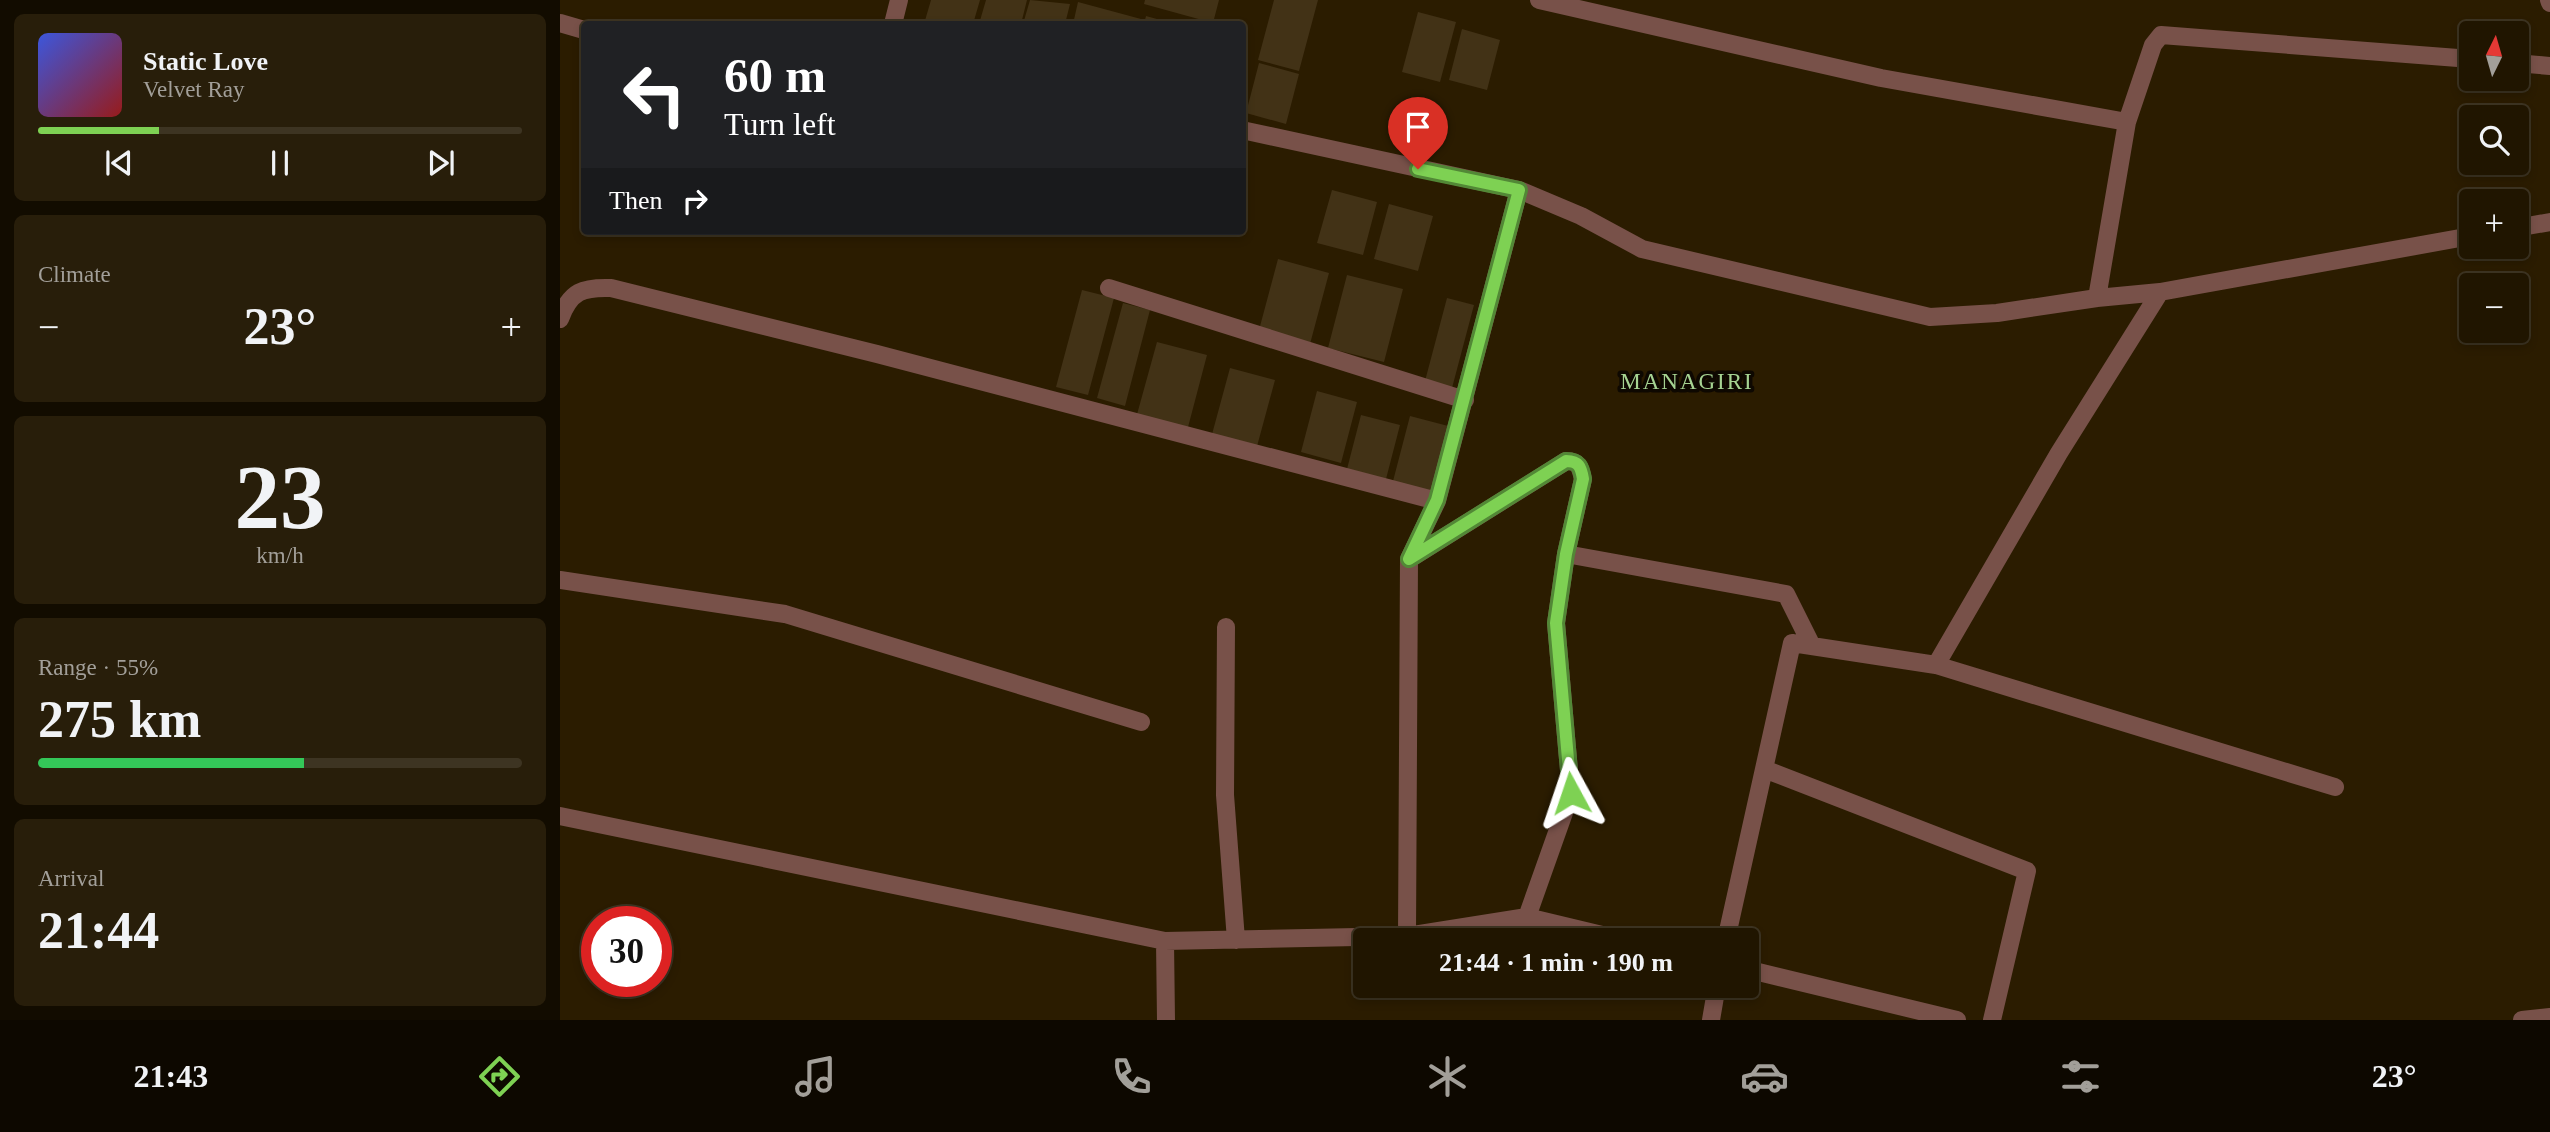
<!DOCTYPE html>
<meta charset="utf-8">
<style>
body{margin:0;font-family:Georgia,serif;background:#281e0a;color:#f1f3f6;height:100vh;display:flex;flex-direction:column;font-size:26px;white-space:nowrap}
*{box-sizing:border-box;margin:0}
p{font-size:23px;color:#a29f99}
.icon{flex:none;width:38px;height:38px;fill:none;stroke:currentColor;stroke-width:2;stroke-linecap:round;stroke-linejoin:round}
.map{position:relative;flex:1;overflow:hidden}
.sheet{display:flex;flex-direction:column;gap:14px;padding:14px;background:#120c00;width:560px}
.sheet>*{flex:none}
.top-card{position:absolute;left:21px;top:21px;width:665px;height:214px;border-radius:7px;box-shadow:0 4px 10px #0003,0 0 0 2px #3d3422;background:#202124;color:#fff;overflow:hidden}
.needle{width:46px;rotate:5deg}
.buttons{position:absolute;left:1899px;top:21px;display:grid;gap:14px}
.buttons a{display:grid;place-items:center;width:70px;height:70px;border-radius:7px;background:#201500;box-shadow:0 4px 10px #0003,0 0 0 2px #3d3422;font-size:35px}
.speed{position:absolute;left:21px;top:906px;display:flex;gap:14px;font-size:35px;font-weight:700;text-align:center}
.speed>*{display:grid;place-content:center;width:91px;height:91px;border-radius:50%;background:#201500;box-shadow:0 4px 10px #0003,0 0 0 2px #3d3422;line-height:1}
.speed .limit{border:10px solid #d22;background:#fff;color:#111}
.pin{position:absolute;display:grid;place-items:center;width:60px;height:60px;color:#fff;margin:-72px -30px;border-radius:50% 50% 50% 0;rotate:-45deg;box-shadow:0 0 7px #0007}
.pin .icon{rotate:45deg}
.me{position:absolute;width:77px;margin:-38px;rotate:355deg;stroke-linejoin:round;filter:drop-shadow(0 0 5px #0008)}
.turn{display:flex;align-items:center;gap:24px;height:147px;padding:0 28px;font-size:32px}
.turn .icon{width:91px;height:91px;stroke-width:2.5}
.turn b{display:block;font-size:49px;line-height:60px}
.then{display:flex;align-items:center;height:66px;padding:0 28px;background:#0003;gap:14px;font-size:26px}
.big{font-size:52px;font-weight:800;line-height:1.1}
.sheet .card{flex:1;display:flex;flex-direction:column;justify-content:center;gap:10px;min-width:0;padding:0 24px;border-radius:10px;background:#281e0a}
.sheet .dial{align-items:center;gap:0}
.dial b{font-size:91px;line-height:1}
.song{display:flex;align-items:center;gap:21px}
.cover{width:84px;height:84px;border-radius:10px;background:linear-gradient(135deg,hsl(230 70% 55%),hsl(0 70% 35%))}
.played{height:7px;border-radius:4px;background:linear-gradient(90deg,#7ed153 25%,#3d3422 25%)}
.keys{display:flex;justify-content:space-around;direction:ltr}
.heat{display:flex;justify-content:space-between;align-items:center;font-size:38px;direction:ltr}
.charge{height:10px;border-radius:5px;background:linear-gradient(90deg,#34c759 55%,#3d3422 0)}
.trip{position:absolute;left:793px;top:928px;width:406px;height:70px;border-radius:7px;background:#201500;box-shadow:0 4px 10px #0003,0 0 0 2px #3d3422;font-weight:800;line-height:70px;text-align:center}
.dock{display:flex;height:112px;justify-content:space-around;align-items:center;background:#0d0800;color:#a29f99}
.dock .icon{width:49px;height:49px}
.dock .active{color:#7ed153}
.dock b{font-size:32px;color:#f1f3f6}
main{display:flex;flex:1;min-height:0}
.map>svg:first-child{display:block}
.building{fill:#423216}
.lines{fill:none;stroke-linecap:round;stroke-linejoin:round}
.minor{stroke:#785149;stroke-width:18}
.route-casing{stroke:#528836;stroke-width:18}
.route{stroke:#7ed153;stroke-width:12}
.labels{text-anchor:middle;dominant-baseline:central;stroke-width:7;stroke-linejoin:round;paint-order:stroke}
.neighbourhood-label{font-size:23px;letter-spacing:2px;fill:#a6d392;stroke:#0e0801}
</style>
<main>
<section class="sheet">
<div class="card">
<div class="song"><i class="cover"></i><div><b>Static Love</b><p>Velvet Ray</p></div></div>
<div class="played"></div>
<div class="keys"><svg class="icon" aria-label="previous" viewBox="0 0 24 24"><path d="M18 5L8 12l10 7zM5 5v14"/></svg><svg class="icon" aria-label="pause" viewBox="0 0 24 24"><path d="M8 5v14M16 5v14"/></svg><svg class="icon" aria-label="next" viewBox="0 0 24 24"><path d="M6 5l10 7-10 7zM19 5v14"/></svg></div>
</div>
<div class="card"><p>Climate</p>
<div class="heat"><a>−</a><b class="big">23°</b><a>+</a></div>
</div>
<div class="card dial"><b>23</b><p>km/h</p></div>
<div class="card"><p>Range · 55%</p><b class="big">275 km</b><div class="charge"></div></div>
<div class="card"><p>Arrival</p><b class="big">21:44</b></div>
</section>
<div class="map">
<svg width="1990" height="1020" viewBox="0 0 1990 1020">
<rect width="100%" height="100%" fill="#2b1c00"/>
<path class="building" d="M371,0H420L413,24H364Z
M426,0H467L461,24H419Z
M470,0L510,4L505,24H463Z
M585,0H659L653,23L584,4Z
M714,0H758L739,71L698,60Z
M518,2L581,19L579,24H513Z
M858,12L896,22L880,82L842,72Z
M586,16L615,24H584Z
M902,29L940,40L927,90L889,80Z
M699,63L739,74L726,124L686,113Z
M772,190L817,202L803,255L757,243Z
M829,204L873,216L858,271L814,259Z
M718,259L769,273L750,344L699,330Z
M787,275L843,289L824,362L768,348Z
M522,290L554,298L528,395L496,387Z
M887,298L914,305L892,388L865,381Z
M563,303L590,310L565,406L537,398Z
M597,342L647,355L627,431L576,418Z
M670,368L715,380L696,450L651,438Z
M757,391L797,402L781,463L741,452Z
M801,415L840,425L826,479L787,469Z
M850,416L892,427L873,496L832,485Z"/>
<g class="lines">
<path class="minor" d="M979,0L1321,78L1567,122
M1989,0L1990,3
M0,23L24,30
M333,24L339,0
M1956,63L1990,66
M682,130L959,190L1021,216L1082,249L1370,317L1437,313L1537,298L1600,292
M1956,228L1990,222
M549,288L905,400
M1537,298L1567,122L1593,45L1601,35L1911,59
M0,319C10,291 23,287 51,288L317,354L877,501
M851,558L1006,461C1019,461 1020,467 1023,479L1006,554L1226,594L1252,646
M0,580L225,614L581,722
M666,627L665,795L676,940
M1376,665L1499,453L1600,292L1911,236
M1204,769L1467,871L1432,1020
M0,816L605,941
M967,917L1011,793L996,623L1006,554
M847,936L849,559L877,501L959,190
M1166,940L1232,643L1376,665L1775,787
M1186,969L1397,1020
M606,1020L605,941L847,936L967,917L1063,940
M1151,1020L1157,985
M1962,1020L1990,1017"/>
</g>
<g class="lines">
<g class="route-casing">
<path id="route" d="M858,169L959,190L877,500L849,559L1006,461C1019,461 1021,467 1023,479L1006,554L996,623L1011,793"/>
</g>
<use href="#route" class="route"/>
</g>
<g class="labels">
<g class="neighbourhood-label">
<text x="1127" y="381">MANAGIRI</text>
</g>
</g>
</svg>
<div class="buttons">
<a><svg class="needle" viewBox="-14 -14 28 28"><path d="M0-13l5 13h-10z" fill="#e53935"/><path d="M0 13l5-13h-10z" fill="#a29f99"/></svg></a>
<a><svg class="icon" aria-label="search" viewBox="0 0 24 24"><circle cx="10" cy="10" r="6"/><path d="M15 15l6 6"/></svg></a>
<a>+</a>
<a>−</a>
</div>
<div class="speed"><div class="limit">30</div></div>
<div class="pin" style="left:858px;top:169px;background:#d93025"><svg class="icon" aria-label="arrive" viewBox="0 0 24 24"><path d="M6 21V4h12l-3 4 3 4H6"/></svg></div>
<svg class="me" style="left:1011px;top:793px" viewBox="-20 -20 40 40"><path d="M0-17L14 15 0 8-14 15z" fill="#7ed153" stroke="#fff" stroke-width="4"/></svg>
<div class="trip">21:44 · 1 min · 190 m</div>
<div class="top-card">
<div class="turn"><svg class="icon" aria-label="left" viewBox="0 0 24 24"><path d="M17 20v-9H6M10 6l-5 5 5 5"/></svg><div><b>60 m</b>Turn left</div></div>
<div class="then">Then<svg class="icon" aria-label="right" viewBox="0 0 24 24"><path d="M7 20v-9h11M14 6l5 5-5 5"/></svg></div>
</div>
</div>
</main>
<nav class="dock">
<b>21:43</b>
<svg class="icon active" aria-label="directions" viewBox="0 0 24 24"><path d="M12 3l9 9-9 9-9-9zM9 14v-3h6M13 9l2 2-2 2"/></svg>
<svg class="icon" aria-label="music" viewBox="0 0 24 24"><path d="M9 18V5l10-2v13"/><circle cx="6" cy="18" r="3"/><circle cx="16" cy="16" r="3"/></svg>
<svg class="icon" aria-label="phone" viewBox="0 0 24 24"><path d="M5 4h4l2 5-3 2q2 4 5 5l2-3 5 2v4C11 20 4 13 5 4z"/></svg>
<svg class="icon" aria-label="climate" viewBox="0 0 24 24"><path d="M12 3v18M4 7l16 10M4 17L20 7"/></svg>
<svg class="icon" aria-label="car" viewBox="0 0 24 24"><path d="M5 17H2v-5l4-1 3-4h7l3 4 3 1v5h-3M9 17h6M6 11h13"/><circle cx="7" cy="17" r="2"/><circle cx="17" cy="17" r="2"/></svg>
<svg class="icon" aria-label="filters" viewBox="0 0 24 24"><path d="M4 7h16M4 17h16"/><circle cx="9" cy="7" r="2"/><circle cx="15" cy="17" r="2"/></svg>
<b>23°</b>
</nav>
